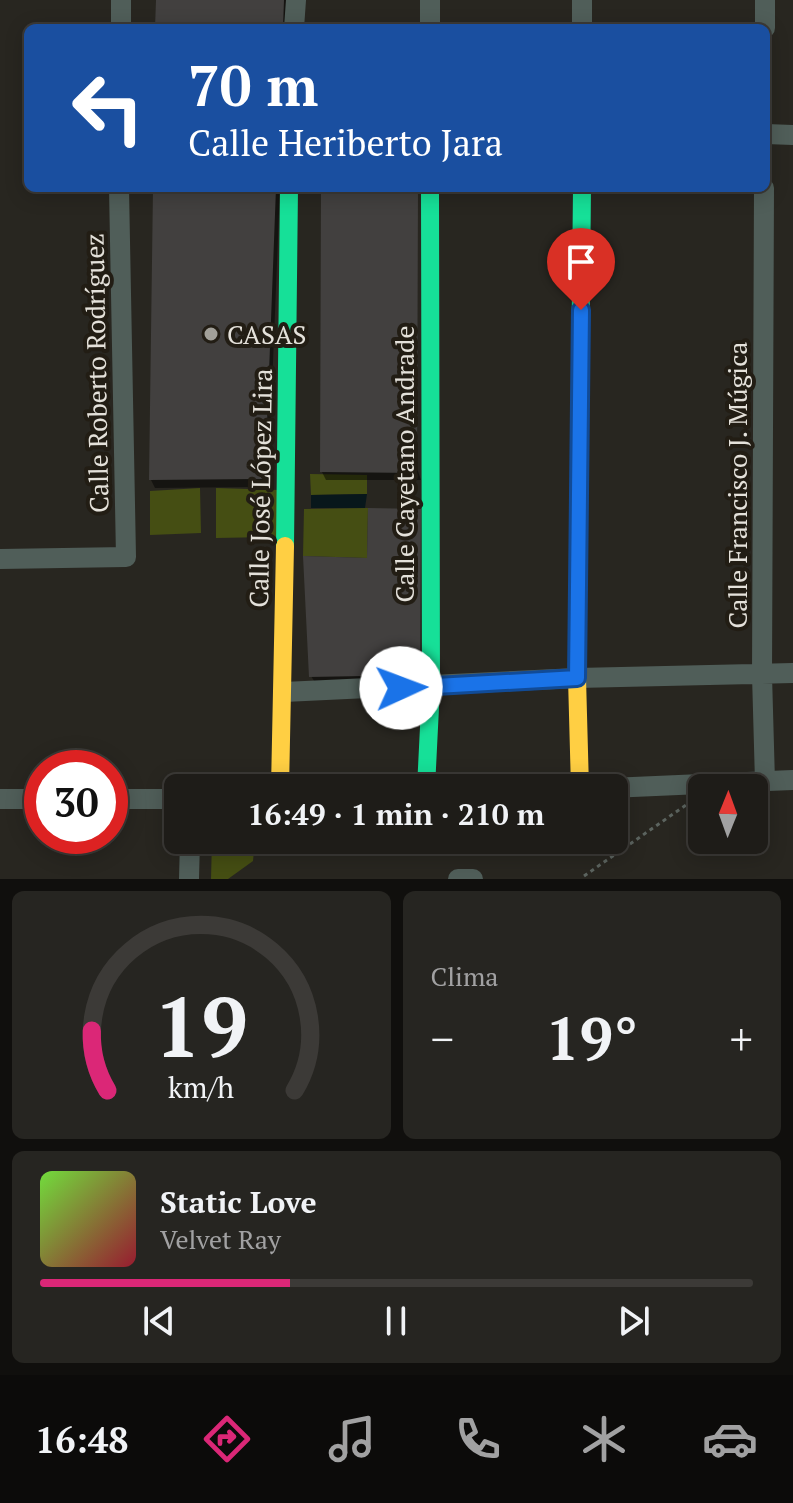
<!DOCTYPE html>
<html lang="es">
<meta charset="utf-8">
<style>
body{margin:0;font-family:"PT Serif",serif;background:#262521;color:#f1f3f6;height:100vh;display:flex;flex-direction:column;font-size:30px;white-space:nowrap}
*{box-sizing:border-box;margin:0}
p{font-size:26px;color:#a1a1a2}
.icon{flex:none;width:44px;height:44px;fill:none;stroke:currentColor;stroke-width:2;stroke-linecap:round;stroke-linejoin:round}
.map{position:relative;height:879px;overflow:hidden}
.side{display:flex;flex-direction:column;gap:12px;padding:12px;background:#100f0d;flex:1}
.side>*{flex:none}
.top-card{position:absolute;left:24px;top:24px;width:746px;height:168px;border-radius:12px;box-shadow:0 4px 20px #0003,0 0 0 2px #3c3a37;background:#1a4fa0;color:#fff;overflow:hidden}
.needle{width:52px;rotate:1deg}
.tools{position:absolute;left:688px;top:774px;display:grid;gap:16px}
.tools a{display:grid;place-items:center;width:80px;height:80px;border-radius:12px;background:#1e1c18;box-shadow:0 4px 20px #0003,0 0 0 2px #3c3a37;font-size:40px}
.speed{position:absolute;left:24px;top:750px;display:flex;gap:16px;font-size:40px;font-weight:700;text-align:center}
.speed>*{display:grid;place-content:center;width:104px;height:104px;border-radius:50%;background:#1e1c18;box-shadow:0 4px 20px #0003,0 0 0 2px #3c3a37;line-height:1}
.speed .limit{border:12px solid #d22;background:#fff;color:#111}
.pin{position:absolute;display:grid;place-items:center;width:68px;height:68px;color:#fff;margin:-82px -34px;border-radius:50% 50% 50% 0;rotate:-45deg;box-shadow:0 0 8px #0007}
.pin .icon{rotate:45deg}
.me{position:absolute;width:88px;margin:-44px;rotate:88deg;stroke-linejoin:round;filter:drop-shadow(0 0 6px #0008)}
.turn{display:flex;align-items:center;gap:28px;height:168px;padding:0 32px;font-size:36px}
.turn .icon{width:104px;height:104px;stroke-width:2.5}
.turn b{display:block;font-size:56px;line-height:68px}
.big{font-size:60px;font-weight:700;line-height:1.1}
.side .card{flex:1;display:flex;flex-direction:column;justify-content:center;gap:12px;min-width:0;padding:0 28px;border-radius:12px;background:#262521}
.side .dial{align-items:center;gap:0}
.dial svg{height:208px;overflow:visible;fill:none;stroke:#3c3a37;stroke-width:7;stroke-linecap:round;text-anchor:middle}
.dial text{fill:#f1f3f6;stroke:none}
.song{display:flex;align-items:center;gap:24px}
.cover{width:96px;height:96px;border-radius:12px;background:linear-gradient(135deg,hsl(100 70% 55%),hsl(350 70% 35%))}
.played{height:8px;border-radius:4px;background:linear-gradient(90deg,#db2777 35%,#3c3a37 35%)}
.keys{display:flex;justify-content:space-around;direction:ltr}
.heat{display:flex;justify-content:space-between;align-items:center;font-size:44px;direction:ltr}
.side .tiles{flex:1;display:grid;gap:12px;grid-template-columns:1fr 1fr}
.card:last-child{grid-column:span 2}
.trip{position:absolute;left:164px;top:774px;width:464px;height:80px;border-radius:12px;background:#1e1c18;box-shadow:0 4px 20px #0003,0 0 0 2px #3c3a37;font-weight:700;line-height:80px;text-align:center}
.dock{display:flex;height:128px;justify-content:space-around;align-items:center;background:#0c0b0a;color:#a1a1a2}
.dock .icon{width:56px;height:56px}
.dock .selected{color:#db2777}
.dock b{font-size:36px;color:#f1f3f6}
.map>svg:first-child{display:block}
.green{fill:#454e13}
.water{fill:#08171b}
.shadow{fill:#0007}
.building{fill:#42403f}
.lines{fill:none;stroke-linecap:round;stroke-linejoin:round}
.path{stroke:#5c645f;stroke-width:3;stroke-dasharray:4 4;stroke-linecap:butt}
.street{stroke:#505e59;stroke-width:20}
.fast{stroke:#16e098;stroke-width:18}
.slow{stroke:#ffcf43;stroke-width:18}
.route-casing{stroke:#114b97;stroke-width:20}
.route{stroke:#1a73e8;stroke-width:14}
.poi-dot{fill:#a2a099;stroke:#221d14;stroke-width:3}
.labels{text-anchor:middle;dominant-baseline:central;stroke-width:8;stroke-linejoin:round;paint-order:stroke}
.poi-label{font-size:26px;fill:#e4e1da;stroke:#221d14;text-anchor:start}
.street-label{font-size:26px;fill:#e4e1da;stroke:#221d14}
</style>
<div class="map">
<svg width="793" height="879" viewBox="0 0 793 879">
<rect width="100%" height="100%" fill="#282620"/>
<path class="green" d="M310,474L367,475V494L311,495Z
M200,488L201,533L150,535V491Z
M216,488L280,490L277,537L216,538Z
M368,508L367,558L303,556L304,509Z
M212,840H255L253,861L228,879H211Z"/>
<path class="water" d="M367,494L365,508H311V495Z"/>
<path class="shadow" d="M158,0H288L286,28H157Z
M155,188H280L268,487L155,488L151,480Z
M323,188L421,480H326L322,472Z
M369,560L423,682L316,684L311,676Z"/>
<path class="building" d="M156,0H284L283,28H155Z
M153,188H276L265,479L149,480Z
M321,188H418L417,473L320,472Z
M368,508L421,509L420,675L309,677L303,556L367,558Z"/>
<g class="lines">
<path class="path" d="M584,876L686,805"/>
<path class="street" d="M582,0V28
M121,28V0
M294,28L296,0
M430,28V0
M765,28V0
M766,134L793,135
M764,188L762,675L765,782
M0,559L126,557L119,188
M284,692L577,678L793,673
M610,788L793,780
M0,799H42
M110,799H178
M189,879L190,840
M458,879H473"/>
<path class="fast" d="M580,385L582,188
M285,546L289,188
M426,788L431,687L430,188"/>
<path class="slow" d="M580,385L577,678L580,788
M280,788L285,546"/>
</g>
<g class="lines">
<g class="route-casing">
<path id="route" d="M401,688L577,678L581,310"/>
</g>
<use href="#route" class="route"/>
</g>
<circle class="poi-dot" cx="211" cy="334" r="8"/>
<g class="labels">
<g class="poi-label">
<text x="227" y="334">CASAS</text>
</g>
<g class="street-label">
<text transform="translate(96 373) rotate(-91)">Calle Roberto Rodríguez</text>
<text transform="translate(404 464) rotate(-90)">Calle Cayetano Andrade</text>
<text transform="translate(737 485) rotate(-90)">Calle Francisco J. Múgica</text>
<text transform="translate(260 488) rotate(-89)">Calle José López Lira</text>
</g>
</g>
</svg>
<div class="tools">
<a><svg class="needle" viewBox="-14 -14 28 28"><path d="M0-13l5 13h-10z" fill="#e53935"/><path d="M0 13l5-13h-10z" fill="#a1a1a2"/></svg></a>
</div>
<div class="speed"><div class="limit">30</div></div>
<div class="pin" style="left:581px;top:310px;background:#d93025"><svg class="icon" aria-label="arrive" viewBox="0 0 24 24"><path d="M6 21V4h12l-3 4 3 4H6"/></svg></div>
<svg class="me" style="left:401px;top:688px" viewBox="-20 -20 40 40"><circle r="19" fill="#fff"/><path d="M0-13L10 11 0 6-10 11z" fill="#1a73e8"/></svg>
<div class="trip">16:49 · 1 min · 210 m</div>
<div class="top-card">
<div class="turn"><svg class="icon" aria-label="left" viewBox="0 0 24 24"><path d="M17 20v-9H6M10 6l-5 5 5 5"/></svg><div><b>70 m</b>Calle Heriberto Jara</div></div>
</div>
</div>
<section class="side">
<div class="tiles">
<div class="card dial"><svg viewBox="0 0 100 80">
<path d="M14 69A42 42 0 1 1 86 69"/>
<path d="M14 69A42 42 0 0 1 8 46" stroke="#db2777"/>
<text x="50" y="56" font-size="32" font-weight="700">19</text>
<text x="50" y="72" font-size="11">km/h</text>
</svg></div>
<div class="card"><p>Clima</p>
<div class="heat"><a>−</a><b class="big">19°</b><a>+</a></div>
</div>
<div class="card">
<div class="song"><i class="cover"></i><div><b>Static Love</b><p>Velvet Ray</p></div></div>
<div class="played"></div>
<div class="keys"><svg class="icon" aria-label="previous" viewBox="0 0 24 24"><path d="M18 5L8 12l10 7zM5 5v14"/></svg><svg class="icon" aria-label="pause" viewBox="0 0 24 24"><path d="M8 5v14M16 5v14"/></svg><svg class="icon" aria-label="next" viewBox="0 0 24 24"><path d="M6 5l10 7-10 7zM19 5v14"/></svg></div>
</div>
</div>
</section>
<nav class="dock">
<b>16:48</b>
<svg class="icon selected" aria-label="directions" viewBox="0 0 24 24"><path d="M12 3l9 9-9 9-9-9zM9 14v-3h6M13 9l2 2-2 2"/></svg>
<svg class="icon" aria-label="music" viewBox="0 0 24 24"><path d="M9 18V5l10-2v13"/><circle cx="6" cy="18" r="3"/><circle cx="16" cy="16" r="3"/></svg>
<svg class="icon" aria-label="phone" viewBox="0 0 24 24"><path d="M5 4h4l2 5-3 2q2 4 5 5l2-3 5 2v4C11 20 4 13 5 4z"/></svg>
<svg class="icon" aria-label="climate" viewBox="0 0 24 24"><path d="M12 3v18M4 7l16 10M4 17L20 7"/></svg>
<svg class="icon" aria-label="car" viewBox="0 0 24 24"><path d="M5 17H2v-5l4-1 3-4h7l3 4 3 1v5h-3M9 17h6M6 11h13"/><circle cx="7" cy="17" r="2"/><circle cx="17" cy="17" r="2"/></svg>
</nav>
